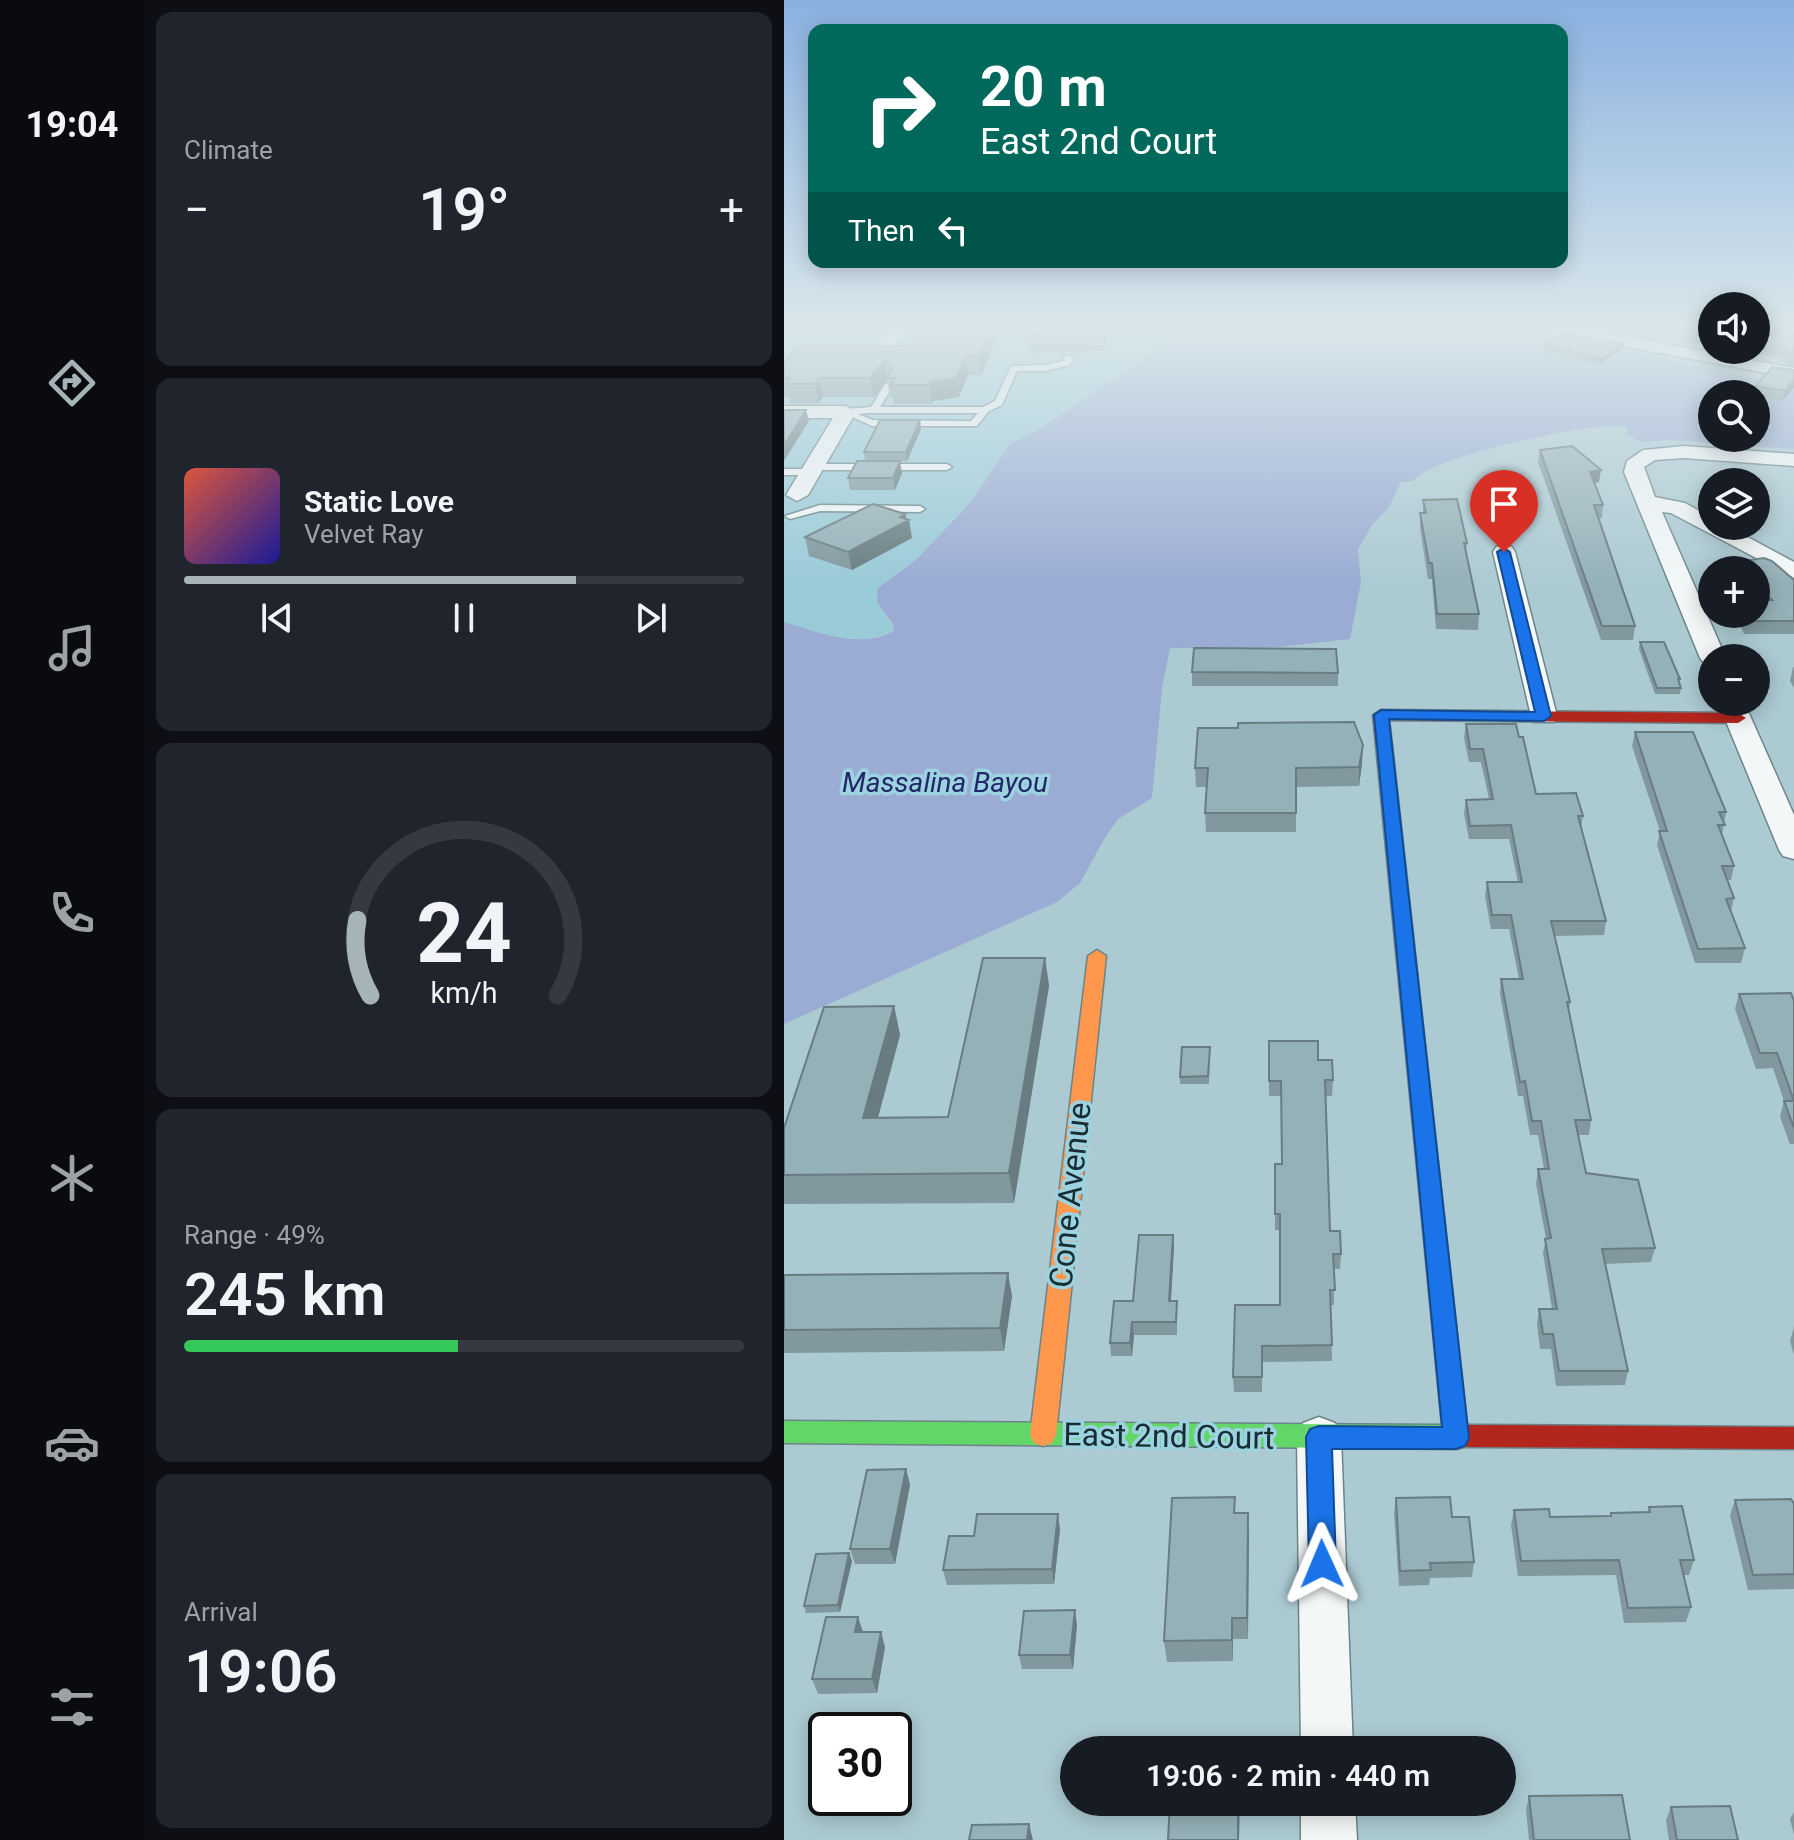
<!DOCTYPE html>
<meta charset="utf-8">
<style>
body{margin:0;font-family:Roboto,sans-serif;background:#20242c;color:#f1f3f6;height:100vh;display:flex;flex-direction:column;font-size:30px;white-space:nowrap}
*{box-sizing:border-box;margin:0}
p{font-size:26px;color:#9ea1a6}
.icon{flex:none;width:44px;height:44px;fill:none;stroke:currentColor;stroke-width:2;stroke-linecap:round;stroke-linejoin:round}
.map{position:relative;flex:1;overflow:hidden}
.sheet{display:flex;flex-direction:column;gap:12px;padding:12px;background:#0d0f14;width:640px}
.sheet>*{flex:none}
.top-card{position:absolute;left:24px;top:24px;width:760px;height:244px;border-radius:16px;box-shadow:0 4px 20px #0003;background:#00695c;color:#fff;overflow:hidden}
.controls{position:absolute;left:914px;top:292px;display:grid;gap:16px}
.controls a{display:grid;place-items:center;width:72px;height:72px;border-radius:50%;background:#171b24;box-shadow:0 4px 20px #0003;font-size:40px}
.speed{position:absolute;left:24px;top:1712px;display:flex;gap:16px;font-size:40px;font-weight:700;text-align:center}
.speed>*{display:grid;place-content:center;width:104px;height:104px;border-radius:50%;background:#171b24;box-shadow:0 4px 20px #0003;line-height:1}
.speed .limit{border:4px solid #111;border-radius:12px;background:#fff;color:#111}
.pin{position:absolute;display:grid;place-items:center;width:68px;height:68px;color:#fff;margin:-82px -34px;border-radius:50% 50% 50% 0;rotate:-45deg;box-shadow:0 0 8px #0007}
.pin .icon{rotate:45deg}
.me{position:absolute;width:88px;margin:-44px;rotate:359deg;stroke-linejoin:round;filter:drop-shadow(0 0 6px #0008)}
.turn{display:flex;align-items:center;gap:28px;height:168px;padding:0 40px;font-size:36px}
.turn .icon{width:104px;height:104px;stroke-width:2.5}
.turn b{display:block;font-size:56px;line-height:68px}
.then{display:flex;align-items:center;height:76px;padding:0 40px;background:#0003;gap:16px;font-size:30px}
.big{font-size:60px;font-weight:600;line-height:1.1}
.sheet .tile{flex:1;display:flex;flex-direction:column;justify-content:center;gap:12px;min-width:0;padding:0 28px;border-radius:16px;background:#20242c}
.sheet .dial{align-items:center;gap:0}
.dial svg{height:208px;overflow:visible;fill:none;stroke:#363941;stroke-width:7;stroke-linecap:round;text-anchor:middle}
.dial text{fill:#f1f3f6;stroke:none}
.song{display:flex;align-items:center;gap:24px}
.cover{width:96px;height:96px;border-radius:12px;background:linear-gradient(135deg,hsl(10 70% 55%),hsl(240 70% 35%))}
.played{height:8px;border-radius:4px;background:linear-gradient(90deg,#a6b3b7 70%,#363941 70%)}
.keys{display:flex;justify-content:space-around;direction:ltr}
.heat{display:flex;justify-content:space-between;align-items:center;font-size:44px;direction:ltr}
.charge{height:12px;border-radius:6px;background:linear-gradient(90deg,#34c759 49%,#363941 0)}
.trip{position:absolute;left:276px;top:1736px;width:456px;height:80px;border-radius:40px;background:#171b24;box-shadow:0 4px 20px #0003;font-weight:600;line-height:80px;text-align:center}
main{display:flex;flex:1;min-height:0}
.dock{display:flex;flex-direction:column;width:144px;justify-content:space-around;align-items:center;background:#090b0e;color:#9ea1a6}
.dock .icon{width:56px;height:56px}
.dock .active{color:#a6b3b7}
.dock b{font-size:36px;color:#f1f3f6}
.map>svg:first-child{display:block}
.built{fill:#9acbd8}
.water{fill:#9aacd4;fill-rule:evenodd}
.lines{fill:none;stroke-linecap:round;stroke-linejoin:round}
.lane-casing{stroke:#6c8489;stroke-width:3}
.street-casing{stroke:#6c8489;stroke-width:3}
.fast-casing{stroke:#6c8489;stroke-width:3}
.slow-casing{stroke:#6c8489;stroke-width:3}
.jam-casing{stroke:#6c8489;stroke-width:3}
.lane{fill:#f3f7f8;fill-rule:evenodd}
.street{fill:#f3f7f8;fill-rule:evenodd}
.fast{fill:#63d668;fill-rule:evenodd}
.slow{fill:#ff974d;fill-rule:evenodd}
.jam{fill:#b3261e;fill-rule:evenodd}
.wall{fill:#80989e}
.shaded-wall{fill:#687c81}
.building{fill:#95b1b8;stroke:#687c81;stroke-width:2}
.route{fill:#1a73e8;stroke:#114b97;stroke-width:2}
.labels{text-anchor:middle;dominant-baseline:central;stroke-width:7;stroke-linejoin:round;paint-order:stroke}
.water-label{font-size:28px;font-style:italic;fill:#222767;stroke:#9dd3e1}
.near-street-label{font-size:32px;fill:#172d32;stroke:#9dd3e1}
</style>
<main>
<nav class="dock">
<b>19:04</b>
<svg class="icon active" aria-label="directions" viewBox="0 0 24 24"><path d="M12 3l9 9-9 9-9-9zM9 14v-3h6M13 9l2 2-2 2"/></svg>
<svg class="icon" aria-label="music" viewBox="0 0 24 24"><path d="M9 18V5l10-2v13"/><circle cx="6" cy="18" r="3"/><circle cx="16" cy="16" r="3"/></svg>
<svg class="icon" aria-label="phone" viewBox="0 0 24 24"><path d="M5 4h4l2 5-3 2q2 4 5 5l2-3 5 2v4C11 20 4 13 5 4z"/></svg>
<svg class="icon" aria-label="climate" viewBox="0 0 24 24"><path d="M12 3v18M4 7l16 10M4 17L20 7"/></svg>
<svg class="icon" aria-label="car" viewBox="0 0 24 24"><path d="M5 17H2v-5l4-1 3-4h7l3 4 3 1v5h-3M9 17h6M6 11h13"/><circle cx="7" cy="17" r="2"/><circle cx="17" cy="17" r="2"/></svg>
<svg class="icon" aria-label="filters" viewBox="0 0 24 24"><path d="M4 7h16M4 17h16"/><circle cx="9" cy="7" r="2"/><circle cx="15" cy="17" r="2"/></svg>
</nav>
<section class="sheet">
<div class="tile"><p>Climate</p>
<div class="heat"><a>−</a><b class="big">19°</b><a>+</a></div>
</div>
<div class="tile">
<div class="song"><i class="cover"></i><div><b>Static Love</b><p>Velvet Ray</p></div></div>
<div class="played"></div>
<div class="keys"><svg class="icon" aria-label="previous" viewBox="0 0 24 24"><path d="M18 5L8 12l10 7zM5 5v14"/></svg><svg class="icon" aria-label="pause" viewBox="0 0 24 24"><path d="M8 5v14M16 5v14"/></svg><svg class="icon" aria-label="next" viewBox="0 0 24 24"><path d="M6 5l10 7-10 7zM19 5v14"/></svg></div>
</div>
<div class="tile dial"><svg viewBox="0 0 100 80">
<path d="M14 69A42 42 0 1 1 86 69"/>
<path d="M14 69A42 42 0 0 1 9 40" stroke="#a6b3b7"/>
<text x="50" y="56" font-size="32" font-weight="700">24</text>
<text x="50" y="72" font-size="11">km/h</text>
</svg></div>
<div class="tile"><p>Range · 49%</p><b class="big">245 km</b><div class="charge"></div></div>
<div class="tile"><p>Arrival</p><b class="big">19:06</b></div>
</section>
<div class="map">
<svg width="1010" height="1840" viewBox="0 0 1010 1840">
<rect width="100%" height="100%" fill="#accad2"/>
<path class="built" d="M0,328H106L84,361L103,362L125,328H390L387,342L257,428L222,448L186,503L133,559L100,582L102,615L110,631L81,640L43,635L0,622V416L49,419L1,496L20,497L66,418L78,414L82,408H0Z"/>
<path class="water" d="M390,328H713L832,348L1010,387V449L885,440L858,442L841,435L844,430L841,426C808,422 647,456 629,481L617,482L605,507L588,525L574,549L577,582L566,639L495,647L386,648L378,688L368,798L334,819L320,839L296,883L273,902L0,1024V622C34,632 76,650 110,631L109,624L93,602L94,588L133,559L186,503L226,444L257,428L387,342ZM928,394H972V438H928Z"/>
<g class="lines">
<g class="lane-casing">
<path id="lane" d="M227,328H235L230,333L227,332Z
M283,355L290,357L286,365L261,371H233L218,405L204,412L193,426H88L57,412L62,409L87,407L101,384L104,383L109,386L96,407H199L211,401L227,366L261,365L279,361ZM83,413H194L187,421L89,420L74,414Z
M30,464H163L168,467L163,470H30V474L26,475H0V469H26V465Z
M36,505L136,506L141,509L136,512L36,511L6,519L1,516Z"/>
</g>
<g class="street-casing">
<path id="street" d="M105,328H122L102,359H90L87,355Z
M760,328H794L1010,368V378L769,333Z
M0,406H62L72,412L24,495L13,501L2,495L49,418H0Z
M900,446L1010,454V466L900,458L871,460L860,467L871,497L901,503L928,518V526H943L1010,562V578L887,513L878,512L942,658H928V665L920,663L916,658L840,472L843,461L859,450Z
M720,545L728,547L731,552L773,716L770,722H750L747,716L709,552L712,547Z
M934,702H960L1010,815V859L999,856L995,850Z
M535,1417L551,1423L557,1437L569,1750H517L513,1437L519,1423Z
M517,1802H571L573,1840H517Z"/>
</g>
<g class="fast-casing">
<path id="fast" d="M600,740L608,745L683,1425L693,1428L697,1436L693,1444L672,1449L0,1443V1421L658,1425L592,745Z"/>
</g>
<g class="slow-casing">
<path id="slow" d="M313,950L322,956L272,1435L268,1443L259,1446L250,1443L246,1435L304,956Z"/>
</g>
<g class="jam-casing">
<path id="jam" d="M597,710L954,713L962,718L954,723L605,720L608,745L600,750L592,745L589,715Z
M684,1425L1010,1427V1449L684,1447L675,1444L671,1436L675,1428Z"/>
</g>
<use href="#lane" class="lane"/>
<use href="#street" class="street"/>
<use href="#fast" class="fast"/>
<use href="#slow" class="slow"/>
<use href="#jam" class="jam"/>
</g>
<path class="wall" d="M245,328H326L320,351L245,353L243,333Z
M808,328H928V346L862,334L857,337Z
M972,328H1010V366L998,363L999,358L953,350H972Z
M215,333L197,375H184L175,397L149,401L148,404H110L109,397H106L103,380L90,397H39L35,403H6L5,397H0V364Z
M761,346L838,349L816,364L760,352Z
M1010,370L999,401L972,396V394H971L972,386Z
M136,420L137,429L123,461H81L80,452Z
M756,450L815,482L810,483L819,505L818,518H815L851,626L849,640H817L754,462Z
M118,473L111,490H66L64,478Z
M639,500L683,543L682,552L695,614L694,630L652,629L648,579H644L636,528V513H639Z
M121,514L128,538L68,570L25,556L21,537Z
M947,563L1010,580V634H960L951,614H972V570H945Z
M856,642L896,679L895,684L897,688L896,694H871L855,649Z
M1009,667H1010V688L1006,681Z
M408,672L554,673V686H408Z
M682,724L752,794L799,816L797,828L822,921L820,935L770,936L786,1002L785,1011L807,1120L805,1135H794L802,1173L871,1248L867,1262L821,1264L844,1371L841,1385L772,1386L767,1349H756L753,1324L755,1309H768L759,1253L762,1239L752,1184L754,1169H760L754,1135H746L739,1096H734L716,994L717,979H735L725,929H707L701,896L703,882H734L725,839H685L680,813L682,800L705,799L697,762H685L680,738Z
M851,732L942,812L938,835L950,866L947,880H943L950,898L947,911L961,948L957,963H911L873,845L876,831L848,746Z
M578,763L575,786L512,787V832H422L421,813L423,787H412L411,768Z
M261,958L265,986L230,1203L0,1204V1128L110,1006L116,1035L94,1118L164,1117Z
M955,994L1010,1001V1144H1006L996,1117L1000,1101L989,1068L972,1069L951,1009Z
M485,1041L534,1060L549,1080L548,1096H541L546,1231L557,1254L556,1269H550V1305H547L548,1361L478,1362V1392H450L449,1377L496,1305V1230H491V1164H498L497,1096H485Z
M426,1047L425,1084H396V1077Z
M389,1235L390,1247L387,1301H393V1335H350L348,1356H327L326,1343L349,1301Z
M0,1275L228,1296L220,1351L0,1353Z
M1010,1327V1355L1006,1341Z
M122,1469L126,1485L111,1564H71L66,1549Z
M451,1497V1513H464V1639H449V1661L383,1662L380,1641Z
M612,1498L668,1517L690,1562L688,1577L646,1578L645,1585L615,1586L610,1513Z
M951,1500L1010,1504V1589L964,1590L946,1515Z
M865,1507L910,1560L905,1575H900L907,1607L902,1622L840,1623L832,1575L734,1576L727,1525L730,1510L766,1517L826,1516L827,1513L864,1512Z
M276,1529L270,1584L163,1585L159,1570L190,1536Z
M65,1553L68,1561L56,1612L22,1613L20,1606Z
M293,1625L289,1669H238L235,1655Z
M101,1647L93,1693L34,1694L28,1679Z
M745,1796L846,1840H745L742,1810Z
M887,1807L954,1840H885L882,1820Z
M1010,1812V1835L1006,1819Z"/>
<path class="shaded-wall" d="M207,328H214L215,333L197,375L195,356Z
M319,328H326L320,351L319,331Z
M858,328H862V334L857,337Z
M839,344L838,349L816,364V359Z
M182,356L184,375L175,397L149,401L148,404L145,385L146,382Z
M100,361L103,380L90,397L86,378Z
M35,378L39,397L35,403L31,384Z
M1010,380V387L999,401L1001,391Z
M22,410L25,421L0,461V446Z
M136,420L137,429L123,461L122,452Z
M116,461L118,473L111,490L109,478Z
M817,470L815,482L805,484L806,472Z
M121,514L123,522L125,520L128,538L68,570L64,552Z
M579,745L578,763L575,786V767Z
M261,958L265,986L230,1203L225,1173Z
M110,1006L116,1035L86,1147L79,1118Z
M389,1235L390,1247L386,1313L385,1301Z
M224,1273L228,1296L220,1351L216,1328Z
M348,1322L350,1335L348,1356L346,1343Z
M122,1469L126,1485L111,1564L106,1549Z
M464,1513L465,1535L464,1639L463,1618Z
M274,1514L276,1529L270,1584L268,1569Z
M65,1553L68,1561L56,1612L54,1605Z
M291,1610L293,1625L289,1669L286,1655Z
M74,1617L79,1632H71Z
M448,1618L449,1639V1661L448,1640Z
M97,1632L101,1647L93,1693L88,1679Z
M454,1802H456L455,1840H454Z
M245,1824L249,1840H243Z"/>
<path class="building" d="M140,328H207L195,356H182L172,378L146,382L145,385H107L111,378H103L109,366L100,361L86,378H35L31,384H2L6,378H0V364L14,346H130Z
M245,328H319V331L243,333Z
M880,328H928V336Z
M972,328H1010V356L1000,353L1003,349L972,344Z
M782,333L839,344L816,359L761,346Z
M988,367L1010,370V380L1001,391L972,386Z
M0,410H22L0,446Z
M96,420H136L122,452H80Z
M788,446L817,470L806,472L819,505H810L851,626H818L756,450Z
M73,461H116L109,478H64Z
M673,499L683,543H680L695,614H653L648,563H645L636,513H642L639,500Z
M89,504L121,514L116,517L125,520L64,552L21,537Z
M980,558L988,561L1010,580V621H963L959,614H972V600H988L972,586V570H955L947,563Z
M856,642H880L896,679H894L897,688H873Z
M410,648L552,649L554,673L408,672Z
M570,722L579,745L575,767L512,768V813H421L424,768H411L414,728H454V723Z
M682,724H732L735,737H739L752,794L792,793L799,816H794L822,921H767L786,1002H783L807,1120H791L802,1173L854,1180L871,1248L818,1249L844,1371H775L769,1334H759L755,1309H773L761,1239L767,1238L754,1169H765L757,1121H748L741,1081L736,1082L717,979H739L727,915H708L703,882H738L727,825L686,826L682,800L709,799L699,749H686Z
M851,732H909L942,812H935L941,825H934L950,866H938L950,898L942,899L961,948L914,949L875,831H883Z
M199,958H261L225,1173L0,1175V1128L40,1007L110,1006L79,1118L164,1117Z
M1007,993L1010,1001V1101L993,1053H976L955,994Z
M485,1041H534V1060H548L549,1080H541L546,1231H556L557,1254H549L551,1290H546L548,1345L478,1346V1377H449L451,1305H496V1214H491V1164H498L497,1081H485Z
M398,1047H426L424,1076L396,1077Z
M1000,1101H1010V1128Z
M355,1235H389L385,1301H393L392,1322H348L346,1343H326L330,1301H349Z
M224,1273L216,1328L0,1330V1275Z
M122,1469L106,1549H66L83,1470Z
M451,1497L450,1513H464L463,1618H448V1640L380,1641L388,1498Z
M666,1497L668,1517H685L690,1562L646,1563L647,1570L616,1571L612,1498Z
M1007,1499L1010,1504V1574L969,1575L951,1500Z
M898,1506L910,1560H896L907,1607L844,1608L835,1560L737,1561L730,1510L765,1509L766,1517L827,1516V1513L866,1512L865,1507Z
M193,1514H274L268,1569L159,1570L165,1536H190Z
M65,1553L54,1605L20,1606L32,1554Z
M291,1610L286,1655H235L240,1611Z
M42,1617H74L71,1632H97L88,1679H28Z
M838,1795L846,1840H750L745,1796Z
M386,1802H454V1840H384Z
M946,1806L954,1840H893L887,1807Z
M245,1824L243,1840H185L188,1825Z"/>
<linearGradient id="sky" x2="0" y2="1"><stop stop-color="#89b1e0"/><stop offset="0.56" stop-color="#dae7eb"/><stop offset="1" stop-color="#dae7eb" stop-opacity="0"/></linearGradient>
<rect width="1010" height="585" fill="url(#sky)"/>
<path class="route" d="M720,548L726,552L767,716L760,721L605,719L685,1438L681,1446L672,1449H548L552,1564L548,1573L538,1577L529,1573L525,1564L522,1437L526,1429L535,1426L658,1427L590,715L597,710L751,712L713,552Z"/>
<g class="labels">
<g class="water-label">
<text x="161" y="782">Massalina Bayou</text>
</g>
<g class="near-street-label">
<text transform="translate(286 1195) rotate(-84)">Cone Avenue</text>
<text transform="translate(385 1436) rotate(1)">East 2nd Court</text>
</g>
</g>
</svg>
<div class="controls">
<a><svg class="icon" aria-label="sound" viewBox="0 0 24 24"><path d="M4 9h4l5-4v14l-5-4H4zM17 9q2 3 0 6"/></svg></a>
<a><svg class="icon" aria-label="search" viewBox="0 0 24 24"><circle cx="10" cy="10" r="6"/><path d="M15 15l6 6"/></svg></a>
<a><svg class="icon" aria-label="layers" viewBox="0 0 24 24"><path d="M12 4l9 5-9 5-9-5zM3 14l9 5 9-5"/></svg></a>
<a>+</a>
<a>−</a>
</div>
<div class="speed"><div class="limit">30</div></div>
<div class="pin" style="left:720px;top:552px;background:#d93025"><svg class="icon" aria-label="arrive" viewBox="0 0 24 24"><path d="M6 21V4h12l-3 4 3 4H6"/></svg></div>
<svg class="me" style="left:538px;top:1564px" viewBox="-20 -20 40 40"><path d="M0-17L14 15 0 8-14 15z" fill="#1a73e8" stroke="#fff" stroke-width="4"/></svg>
<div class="trip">19:06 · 2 min · 440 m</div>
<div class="top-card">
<div class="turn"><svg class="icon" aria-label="right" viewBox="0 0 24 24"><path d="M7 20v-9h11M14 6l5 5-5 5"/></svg><div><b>20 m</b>East 2nd Court</div></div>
<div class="then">Then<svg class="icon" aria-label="left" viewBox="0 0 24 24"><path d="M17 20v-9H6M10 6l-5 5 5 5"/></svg></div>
</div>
</div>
</main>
